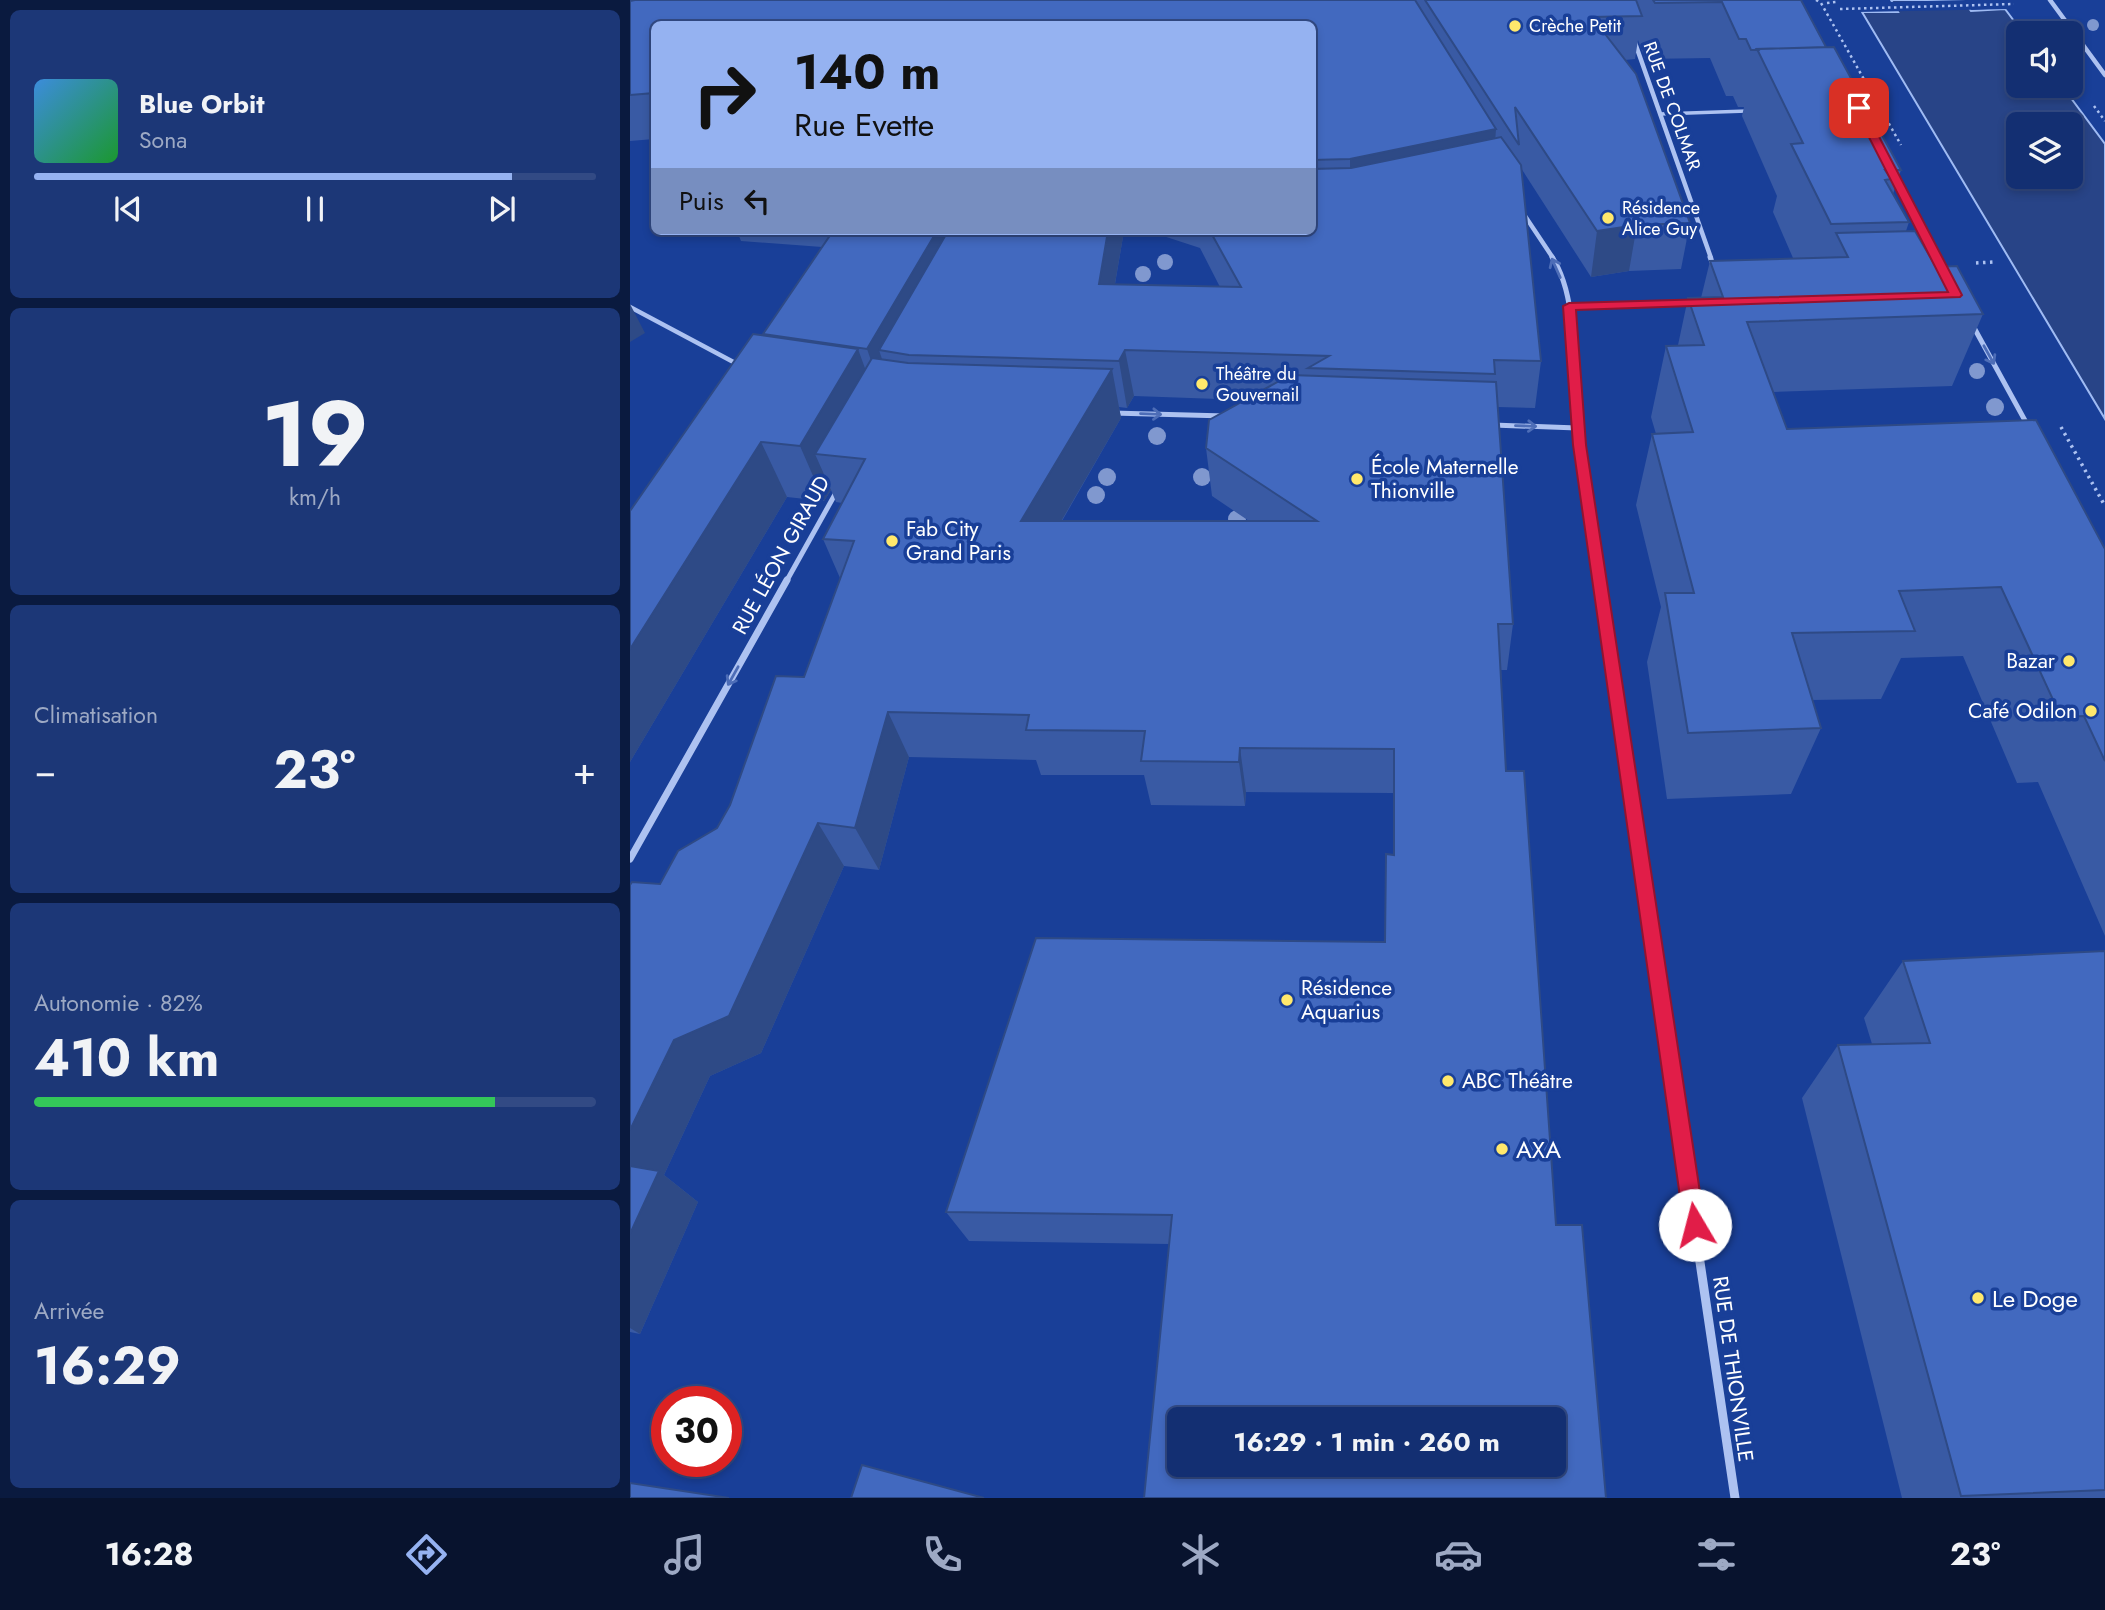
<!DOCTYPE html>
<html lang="fr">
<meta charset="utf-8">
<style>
body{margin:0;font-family:Jost,sans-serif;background:#1c3777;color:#f1f3f6;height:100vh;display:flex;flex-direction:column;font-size:26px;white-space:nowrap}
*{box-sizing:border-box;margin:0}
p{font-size:23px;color:#9da9c4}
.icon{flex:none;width:38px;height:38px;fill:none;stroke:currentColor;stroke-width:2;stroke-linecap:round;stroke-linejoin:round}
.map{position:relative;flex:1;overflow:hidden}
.panel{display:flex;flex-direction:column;gap:10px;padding:10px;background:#0a1a3f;width:630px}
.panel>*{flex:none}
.hud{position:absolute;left:21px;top:21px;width:665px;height:214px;border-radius:10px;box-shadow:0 4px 10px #0003,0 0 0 2px #324a84;background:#95b2f1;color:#111;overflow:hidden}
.controls{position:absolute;left:1376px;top:21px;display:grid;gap:14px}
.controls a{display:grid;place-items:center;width:77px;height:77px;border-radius:10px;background:#132f72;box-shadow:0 4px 10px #0003,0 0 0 2px #324a84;font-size:35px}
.speed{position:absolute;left:21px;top:1386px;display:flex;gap:14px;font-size:35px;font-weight:700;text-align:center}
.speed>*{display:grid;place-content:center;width:91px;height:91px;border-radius:50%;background:#132f72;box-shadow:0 4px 10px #0003,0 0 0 2px #324a84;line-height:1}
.speed .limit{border:10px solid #d22;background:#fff;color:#111}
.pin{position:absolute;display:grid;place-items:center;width:60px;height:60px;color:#fff;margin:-30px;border-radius:14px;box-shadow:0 4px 10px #0006}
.me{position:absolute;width:77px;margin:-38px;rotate:352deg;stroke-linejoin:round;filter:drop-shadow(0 0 5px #0008)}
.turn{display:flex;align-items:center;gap:24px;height:147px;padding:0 28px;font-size:32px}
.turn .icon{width:91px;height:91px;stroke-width:2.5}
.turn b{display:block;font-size:49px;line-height:60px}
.then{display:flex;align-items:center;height:66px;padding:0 28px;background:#0003;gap:14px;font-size:26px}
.big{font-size:52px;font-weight:700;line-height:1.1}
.panel .widget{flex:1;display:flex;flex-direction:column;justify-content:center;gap:10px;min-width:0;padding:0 24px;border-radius:10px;background:#1c3777}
.panel .dial{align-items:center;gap:0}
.dial b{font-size:91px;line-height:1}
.song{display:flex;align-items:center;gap:21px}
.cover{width:84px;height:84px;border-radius:10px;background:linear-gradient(135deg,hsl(210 70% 55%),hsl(130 70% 35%))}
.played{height:7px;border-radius:4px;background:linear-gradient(90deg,#95b2f1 85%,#324a84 85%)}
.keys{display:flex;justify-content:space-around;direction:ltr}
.heat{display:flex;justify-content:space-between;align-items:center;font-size:38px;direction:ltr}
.charge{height:10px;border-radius:5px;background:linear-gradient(90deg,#34c759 82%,#324a84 0)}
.trip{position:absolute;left:537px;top:1407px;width:399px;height:70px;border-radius:10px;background:#132f72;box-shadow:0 4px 10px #0003,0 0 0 2px #324a84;font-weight:700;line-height:70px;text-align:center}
.menu{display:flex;height:112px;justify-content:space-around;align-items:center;background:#08132e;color:#9da9c4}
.menu .icon{width:49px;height:49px}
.menu .current{color:#95b2f1}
.menu b{font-size:32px;color:#f1f3f6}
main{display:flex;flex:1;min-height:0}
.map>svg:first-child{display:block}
.water{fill:#284487;stroke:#9fbbf3;stroke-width:2;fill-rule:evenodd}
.pier{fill:#193f98}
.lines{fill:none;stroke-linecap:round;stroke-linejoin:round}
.path-far1{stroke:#adc2f1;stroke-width:2.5;stroke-dasharray:2.5 3.5;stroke-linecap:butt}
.path{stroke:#adc2f1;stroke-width:3.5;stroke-dasharray:2.5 4.5;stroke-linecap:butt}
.service-far1{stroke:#adc2f1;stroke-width:3.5}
.service{stroke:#adc2f1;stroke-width:4.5}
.minor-far3{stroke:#adc2f1;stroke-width:4.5}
.minor-far2{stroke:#adc2f1;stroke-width:5}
.minor-far1{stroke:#adc2f1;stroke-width:7}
.minor{stroke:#adc2f1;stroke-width:9}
.tree{fill:#8098cf}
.wall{fill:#395aa4;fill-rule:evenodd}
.shaded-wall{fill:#2e4a86}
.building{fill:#4269bf;stroke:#2e4a86;stroke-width:2;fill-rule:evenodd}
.oneway{stroke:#4d6db7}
.route{fill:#e11d48;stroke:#92132f;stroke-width:2}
.poi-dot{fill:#ffe86c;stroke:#193f98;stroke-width:2.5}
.labels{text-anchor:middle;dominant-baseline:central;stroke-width:7;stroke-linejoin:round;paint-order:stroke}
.far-poi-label{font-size:18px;fill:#fff;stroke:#193f98;text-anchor:start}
.far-street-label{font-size:18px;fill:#fff;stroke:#193f98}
.poi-label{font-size:21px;fill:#fff;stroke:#193f98;text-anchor:start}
.street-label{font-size:21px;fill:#fff;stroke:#193f98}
.near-poi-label{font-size:24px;fill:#fff;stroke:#193f98;text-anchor:start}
</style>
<main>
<section class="panel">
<div class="widget">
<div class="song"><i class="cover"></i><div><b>Blue Orbit</b><p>Sona</p></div></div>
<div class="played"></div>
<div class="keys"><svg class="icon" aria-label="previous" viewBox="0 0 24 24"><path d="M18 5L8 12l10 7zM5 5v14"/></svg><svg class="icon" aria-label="pause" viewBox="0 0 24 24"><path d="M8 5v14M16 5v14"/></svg><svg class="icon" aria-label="next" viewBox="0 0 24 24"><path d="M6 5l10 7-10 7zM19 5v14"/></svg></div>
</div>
<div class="widget dial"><b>19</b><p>km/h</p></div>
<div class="widget"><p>Climatisation</p>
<div class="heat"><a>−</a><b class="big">23°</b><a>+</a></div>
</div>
<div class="widget"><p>Autonomie · 82%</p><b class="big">410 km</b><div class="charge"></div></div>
<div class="widget"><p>Arrivée</p><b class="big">16:29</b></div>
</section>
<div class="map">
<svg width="1475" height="1498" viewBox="0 0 1475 1498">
<rect width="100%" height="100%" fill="#193f98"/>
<path class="water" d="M1261,0H1333L1341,11L1375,9L1393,33H1388V86H1432L1475,144V419L1232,12H1268ZM1388,124H1440V177H1388Z"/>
<path class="pier" d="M1337,0L1342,7L1375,6L1379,9L1228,12L1231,9L1262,8L1258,2Z"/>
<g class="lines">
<path class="path-far1" d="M1186,0L1191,3L1271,145
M1197,3L1206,2
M1210,9L1384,4
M1464,106L1475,121"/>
<path class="path" d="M1346,263L1363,262
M1431,427L1475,506"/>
<path class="service-far1" d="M1030,114L1117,111"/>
<path class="service" d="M0,307L109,365"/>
<path class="minor-far3" d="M1420,0L1475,75
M1004,40L1081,258
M1264,175L1307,258
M891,210L923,258"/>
<path class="minor-far2" d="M922,257C950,299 942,376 947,426C952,478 962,530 970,582
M1080,257L1084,267
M1306,257L1315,273
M939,306L1065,303
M1342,324L1398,426
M482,413L596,416
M863,425L947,428
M156,582L208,489"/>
<path class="minor-far1" d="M969,580L1030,988
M0,859L157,580"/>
<path class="minor" d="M1029,986L1105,1498"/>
</g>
<g class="tree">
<circle cx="1463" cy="25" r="6"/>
<circle cx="535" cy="262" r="8"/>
<circle cx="513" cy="274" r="8"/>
<circle cx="1347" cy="371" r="8"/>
<circle cx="1365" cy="407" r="9"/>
<circle cx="527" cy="436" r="9"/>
<circle cx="477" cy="477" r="9"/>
<circle cx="572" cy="477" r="9"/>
<circle cx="466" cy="495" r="9"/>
<circle cx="607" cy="519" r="9"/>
</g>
<path class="wall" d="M0,0H1171L1196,47H1204L1271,170L1263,194L1279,222L1276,231H1285L1306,267L1327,266L1353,314L1322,386L1143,392L1157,429L1406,420L1475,549V936L1408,782L1387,783L1333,656L1271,658L1251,699L1182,700L1191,728L1161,794L1037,799L1017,662L1031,607L1006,505L1022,434H1026L1021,417L1036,346L1048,345L1058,298H1071L1080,261L1163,258L1143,212L1147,196L1112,116L1114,107H1108L1103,96H1096L1080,58L1015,59L1008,40L1005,59L995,60L1006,74L1060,223L1051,269L999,271L961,277L891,168L911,361L905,408L868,407L883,624L877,670H871L876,771H894L926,1225H952L976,1498H514L539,1244L339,1241L316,1212L406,938L755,942L756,854L763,855V793L616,792L615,806L521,805L514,775H411L406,760L279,757L249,870L214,866L131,1053L80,1076L34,1175L68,1202L10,1334L0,1332V885L2,882L30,884L48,851L87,828L100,805L146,676L174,677L210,578L193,539L212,503L206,502L201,490L194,501L157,497L0,762V511L123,334L133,335V334L192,247L111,241L107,231H494L485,284L590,287L570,248L518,231H682V24H24V139L0,141ZM504,396L616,400L579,420L576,448L582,496L619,521H432L491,418L489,407L497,408ZM550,1419H924V1465H550Z
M1475,951V1498H1272L1172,1098L1208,1045L1242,1044L1234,1018L1273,961Z"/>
<path class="shaded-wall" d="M866,129L863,174L720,205V159Z
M1007,225L999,271L961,277L967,231Z
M307,231H345L249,350L260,383L253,395L237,349Z
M478,231H494L477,330L469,284Z
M0,304L15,333L0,342Z
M228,349L248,404L185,454L201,490L194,501L170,446Z
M495,350L504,396L497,408L489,361Z
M482,369L491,418L404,568L391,521Z
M131,442L157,497L0,762V649Z
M258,712L279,757L249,870L225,828Z
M610,748L616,792L615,806L609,762Z
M188,823L214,866L131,1053L80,1076L34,1175L68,1202L10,1334L0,1328V1130L44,1040Z"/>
<path class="building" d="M5,0H785L866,129L720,159L682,160V24H24V93L0,95V1Z
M795,0H1006L1012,16L962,17L1006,74L1060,223L1007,225L967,231L885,107L889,145Z
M1023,0H1171L1196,47L1127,49L1128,50H1121L1116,39H1109L1092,2L1025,3Z
M1204,47L1271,170H1255L1261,179L1255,180L1279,222L1201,224L1161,144L1173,143L1127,49Z
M871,137L891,165L911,361L864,360L865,374L678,368L699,356L495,350L489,361L279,355L249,350L318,231H478L469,284L611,287L580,231H682V169L721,168Z
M203,231H307L237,349L133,334Z
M1285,231L1306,267L1327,266L1353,314L1117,322L1157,429L1406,420L1475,549V761L1454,716L1431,717L1371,587L1269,591L1285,631L1162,633L1191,728L1058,733L1035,593H1064L1022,434L1063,432L1036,346L1074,345L1058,298L1093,297L1080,261L1218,257L1206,233Z
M123,334L228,349L170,446L131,442L0,649V511Z
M242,358L278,363L482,369L391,521H687L576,448L579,420L660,375L866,382L883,624H868L876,771H894L926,1225H952L976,1498H514L542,1215L316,1212L406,938L755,942L756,854L764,855V749L610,748L609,762L511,761L515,731L396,730L399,715L258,712L225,828L188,823L99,1016L44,1040L0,1130V885L2,882L30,884L48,851L87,828L100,805L146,676L174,677L224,541L193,539L235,459L185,454ZM550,1419H924V1465H550Z
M1475,951V1490L1331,1496L1208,1045L1300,1043L1273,961Z
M0,1166L29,1171L0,1234Z
M232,1465L354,1498H221Z
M0,1483L99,1498H0Z"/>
<defs><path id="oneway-shaft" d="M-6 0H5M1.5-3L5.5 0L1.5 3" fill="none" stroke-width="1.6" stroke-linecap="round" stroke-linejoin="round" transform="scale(1.75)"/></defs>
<g class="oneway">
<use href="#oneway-shaft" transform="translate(926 268) rotate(-114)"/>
<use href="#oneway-shaft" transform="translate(1359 355) rotate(61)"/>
<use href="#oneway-shaft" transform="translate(521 414) rotate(2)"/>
<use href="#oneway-shaft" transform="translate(896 426) rotate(2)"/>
<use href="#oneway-shaft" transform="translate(103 676) rotate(119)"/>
</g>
<path class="route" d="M1229,105L1234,108L1332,295L1330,297L946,310L956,445L1075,1225L1072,1233L1065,1235L1057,1233L1054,1225L943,445L933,306L939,303L1318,292L1224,108Z"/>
<g class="poi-dot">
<circle cx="885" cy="26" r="7"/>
<circle cx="978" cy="218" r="7"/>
<circle cx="572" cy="384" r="7"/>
<circle cx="727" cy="479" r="7"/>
<circle cx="262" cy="541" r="7"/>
<circle cx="1439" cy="661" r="7"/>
<circle cx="1461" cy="711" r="7"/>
<circle cx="657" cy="1000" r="7"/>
<circle cx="818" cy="1081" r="7"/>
<circle cx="872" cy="1149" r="7"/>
<circle cx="1348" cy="1298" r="7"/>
</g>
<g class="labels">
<g class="far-poi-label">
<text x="899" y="26">Crèche Petit</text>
<text x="992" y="208">Résidence<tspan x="992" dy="21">Alice Guy</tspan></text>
<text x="586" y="374">Théâtre du<tspan x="586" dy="21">Gouvernail</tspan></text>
</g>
<g class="far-street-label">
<text transform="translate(1042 106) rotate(70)">RUE DE COLMAR</text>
</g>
<g class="poi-label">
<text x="741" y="467">École Maternelle<tspan x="741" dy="24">Thionville</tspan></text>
<text x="276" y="529">Fab City<tspan x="276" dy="24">Grand Paris</tspan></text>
<text x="1425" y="661" text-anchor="end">Bazar</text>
<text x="1447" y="711" text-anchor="end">Café Odilon</text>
<text x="671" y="988">Résidence<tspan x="671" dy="24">Aquarius</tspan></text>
<text x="832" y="1081">ABC Théâtre</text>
</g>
<g class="street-label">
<text transform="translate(151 555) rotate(-61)">RUE LÉON GIRAUD</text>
<text transform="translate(1103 1369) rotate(82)">RUE DE THIONVILLE</text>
</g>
<g class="near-poi-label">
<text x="886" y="1149">AXA</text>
<text x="1362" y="1298">Le Doge</text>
</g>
</g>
</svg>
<div class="controls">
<a><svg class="icon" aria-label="sound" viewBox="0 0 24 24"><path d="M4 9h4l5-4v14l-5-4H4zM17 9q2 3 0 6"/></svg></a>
<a><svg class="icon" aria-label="layers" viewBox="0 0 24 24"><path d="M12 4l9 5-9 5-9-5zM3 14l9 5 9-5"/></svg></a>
</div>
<div class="speed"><div class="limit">30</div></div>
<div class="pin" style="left:1229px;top:108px;background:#d93025"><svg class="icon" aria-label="arrive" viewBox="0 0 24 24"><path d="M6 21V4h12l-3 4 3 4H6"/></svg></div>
<svg class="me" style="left:1065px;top:1225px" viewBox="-20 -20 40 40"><circle r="19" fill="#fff"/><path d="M0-13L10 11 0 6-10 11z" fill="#e11d48"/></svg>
<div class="trip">16:29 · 1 min · 260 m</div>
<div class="hud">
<div class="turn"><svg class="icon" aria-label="right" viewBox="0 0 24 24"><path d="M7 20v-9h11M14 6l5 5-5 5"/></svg><div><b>140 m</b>Rue Evette</div></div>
<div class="then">Puis<svg class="icon" aria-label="left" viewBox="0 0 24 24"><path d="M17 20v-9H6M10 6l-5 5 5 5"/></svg></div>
</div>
</div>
</main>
<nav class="menu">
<b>16:28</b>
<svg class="icon current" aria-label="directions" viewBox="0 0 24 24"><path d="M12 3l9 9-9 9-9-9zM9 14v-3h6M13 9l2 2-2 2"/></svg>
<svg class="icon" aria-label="music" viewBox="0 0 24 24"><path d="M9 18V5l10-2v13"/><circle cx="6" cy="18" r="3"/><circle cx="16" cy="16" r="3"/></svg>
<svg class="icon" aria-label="phone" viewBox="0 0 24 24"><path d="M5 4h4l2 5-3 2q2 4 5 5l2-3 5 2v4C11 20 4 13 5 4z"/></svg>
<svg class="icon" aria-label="climate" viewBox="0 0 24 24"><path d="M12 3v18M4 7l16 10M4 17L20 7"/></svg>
<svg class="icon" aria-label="car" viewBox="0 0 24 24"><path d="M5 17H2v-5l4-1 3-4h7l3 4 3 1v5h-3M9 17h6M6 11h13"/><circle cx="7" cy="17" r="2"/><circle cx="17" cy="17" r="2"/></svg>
<svg class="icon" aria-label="filters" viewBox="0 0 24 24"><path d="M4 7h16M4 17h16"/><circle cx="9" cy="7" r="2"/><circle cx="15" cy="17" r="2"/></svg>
<b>23°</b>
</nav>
